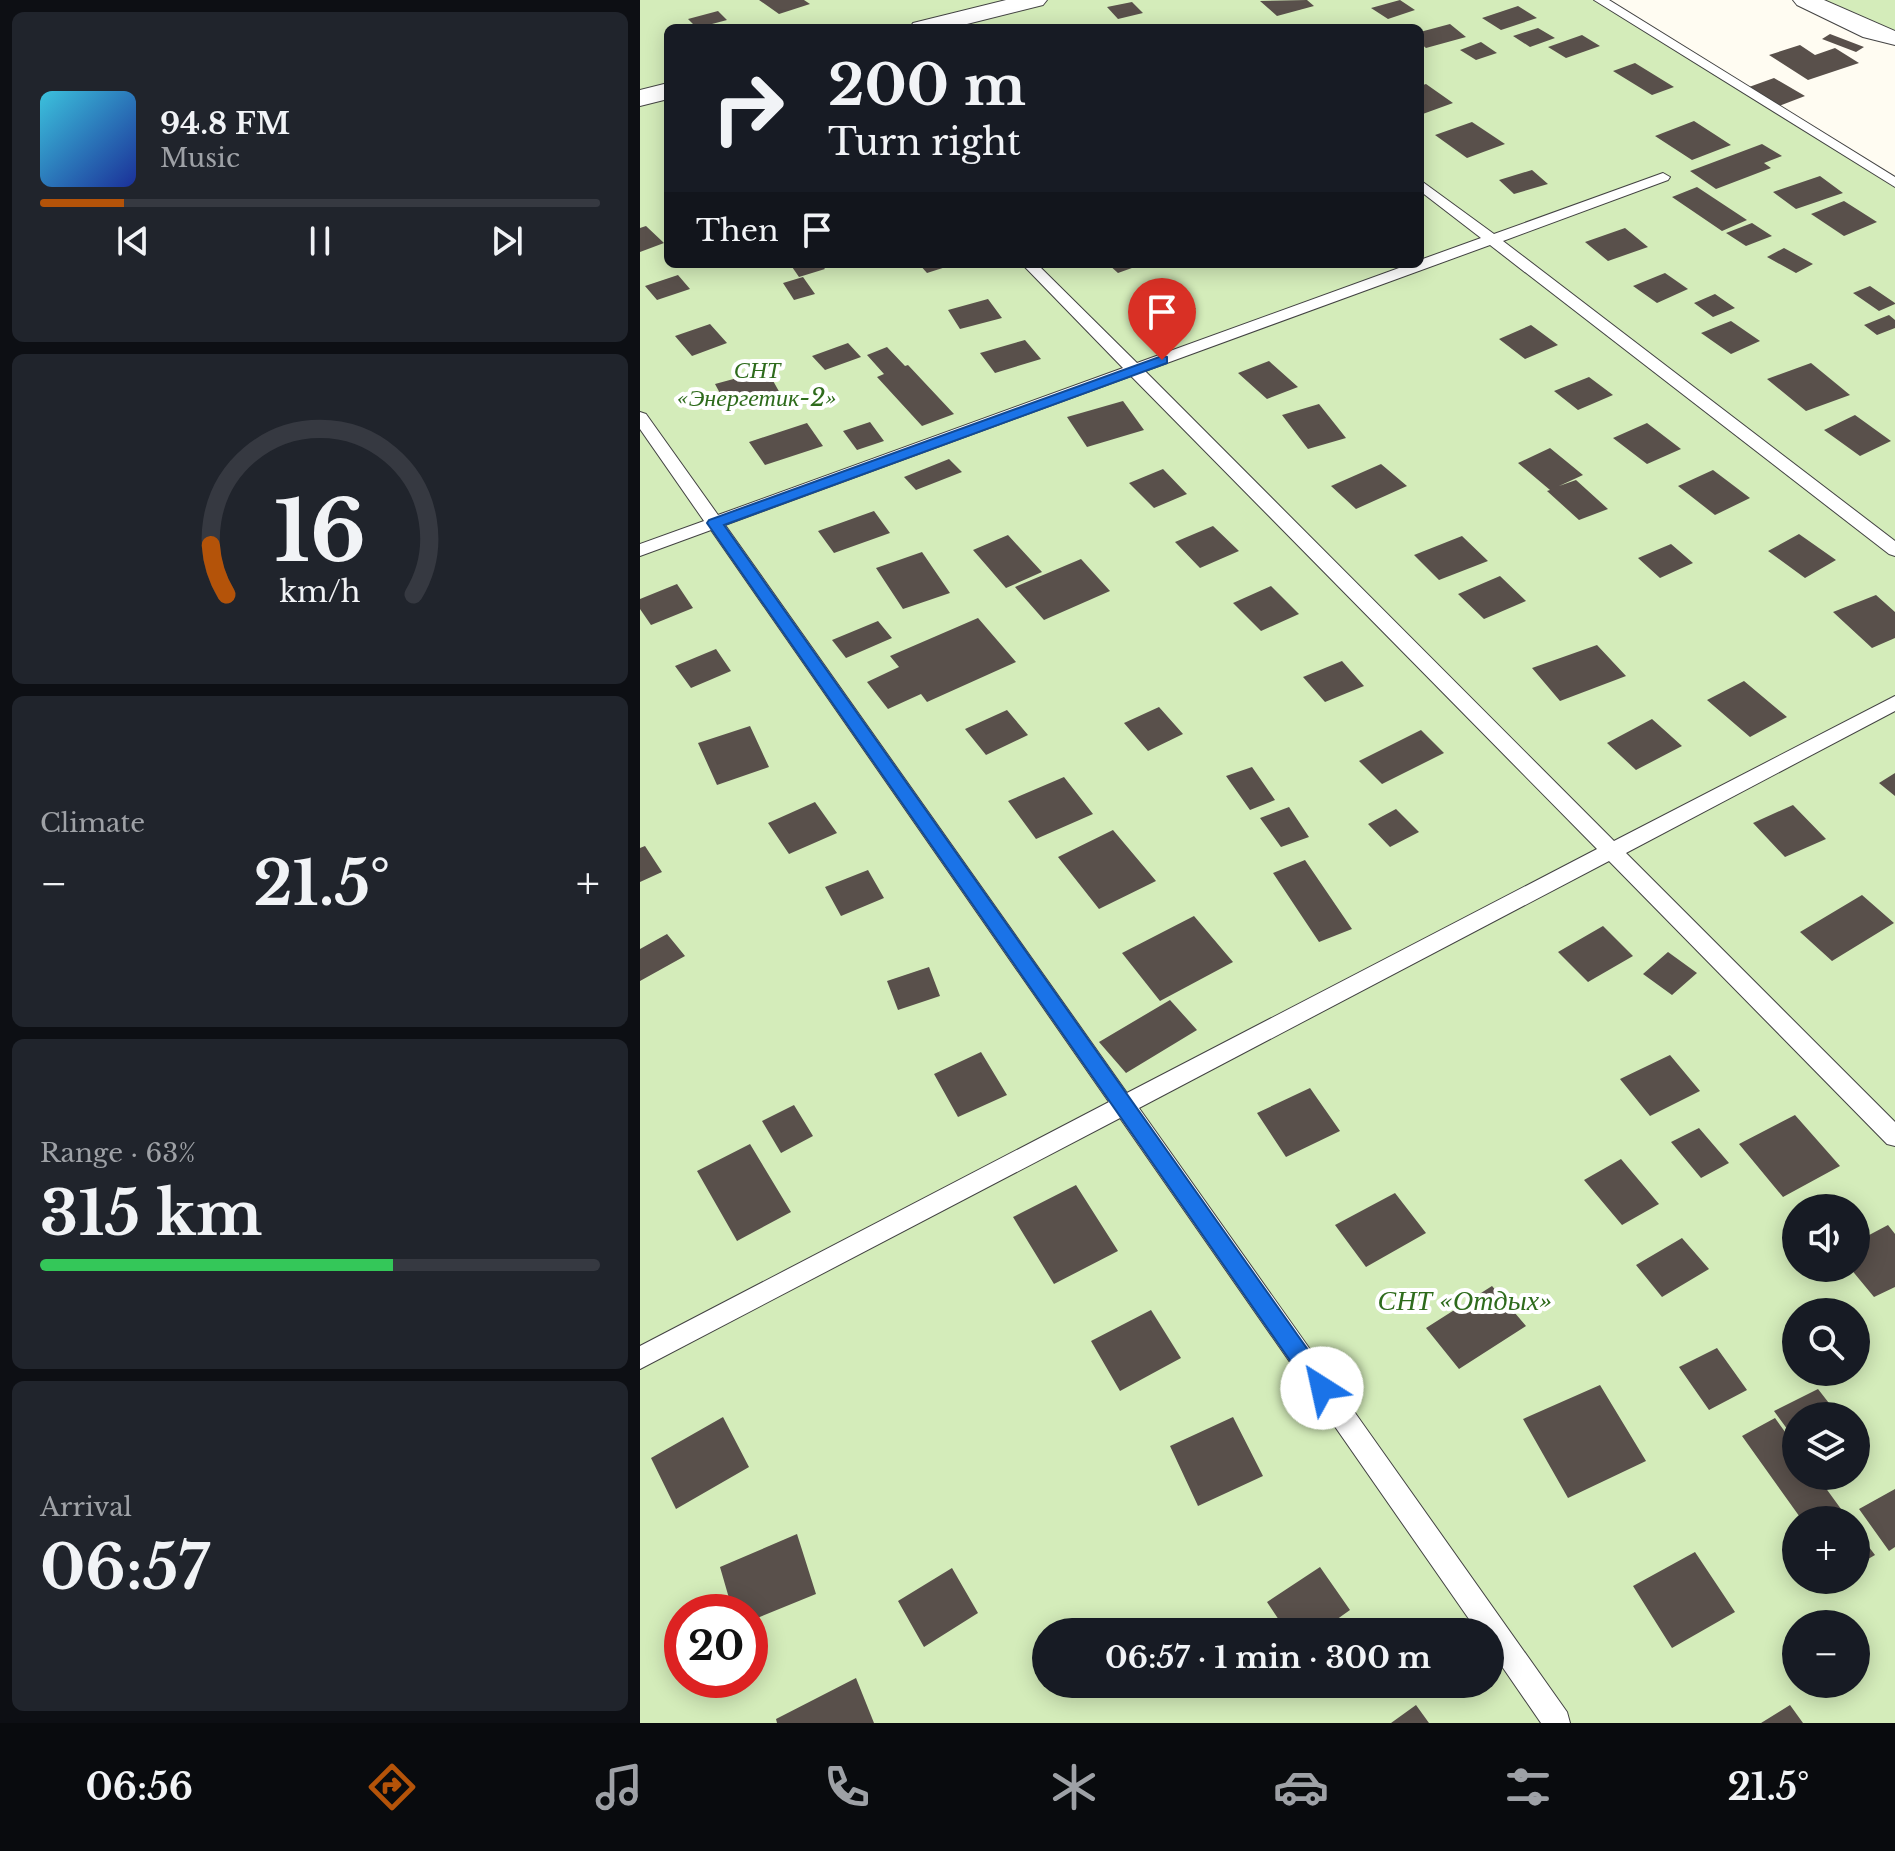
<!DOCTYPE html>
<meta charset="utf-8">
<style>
body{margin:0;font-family:"Libre Baskerville",serif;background:#20242c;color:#f1f3f6;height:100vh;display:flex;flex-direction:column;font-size:30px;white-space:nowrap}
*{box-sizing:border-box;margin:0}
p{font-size:26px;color:#9ea1a6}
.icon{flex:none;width:44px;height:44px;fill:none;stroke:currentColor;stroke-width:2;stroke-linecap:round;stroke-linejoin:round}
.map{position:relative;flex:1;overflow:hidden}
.details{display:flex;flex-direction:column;gap:12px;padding:12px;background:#0d0f14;width:640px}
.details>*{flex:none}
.hud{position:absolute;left:24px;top:24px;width:760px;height:244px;border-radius:12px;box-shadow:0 4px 20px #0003;background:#171b24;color:#f1f3f6;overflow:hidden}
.fabs{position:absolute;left:1142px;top:1194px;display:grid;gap:16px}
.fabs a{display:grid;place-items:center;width:88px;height:88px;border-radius:50%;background:#171b24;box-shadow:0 4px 20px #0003;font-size:40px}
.speed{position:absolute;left:24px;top:1594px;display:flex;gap:16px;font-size:40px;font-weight:700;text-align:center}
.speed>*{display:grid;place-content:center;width:104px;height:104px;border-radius:50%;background:#171b24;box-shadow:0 4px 20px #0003;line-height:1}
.speed .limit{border:12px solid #d22;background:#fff;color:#111}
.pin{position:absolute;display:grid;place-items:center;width:68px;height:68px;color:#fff;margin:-82px -34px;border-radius:50% 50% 50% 0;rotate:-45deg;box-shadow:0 0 8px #0007}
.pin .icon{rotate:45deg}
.me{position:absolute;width:88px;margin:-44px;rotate:325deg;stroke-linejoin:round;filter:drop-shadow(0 0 6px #0008)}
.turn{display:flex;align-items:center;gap:28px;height:168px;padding:0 32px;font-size:36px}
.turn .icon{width:104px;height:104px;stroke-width:2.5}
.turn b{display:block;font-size:56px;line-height:68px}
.then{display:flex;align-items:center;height:76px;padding:0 32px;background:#0003;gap:16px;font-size:30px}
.big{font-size:60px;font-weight:800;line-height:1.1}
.details .tile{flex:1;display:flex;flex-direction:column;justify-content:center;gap:12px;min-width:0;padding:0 28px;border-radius:12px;background:#20242c}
.details .dial{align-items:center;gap:0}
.dial svg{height:208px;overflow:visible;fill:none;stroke:#363941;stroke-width:7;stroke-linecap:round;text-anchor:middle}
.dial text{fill:#f1f3f6;stroke:none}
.song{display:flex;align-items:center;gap:24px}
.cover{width:96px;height:96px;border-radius:12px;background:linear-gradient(135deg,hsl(190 70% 55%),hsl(230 70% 35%))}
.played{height:8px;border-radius:4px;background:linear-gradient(90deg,#b45309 15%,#363941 15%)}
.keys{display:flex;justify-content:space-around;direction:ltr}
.heat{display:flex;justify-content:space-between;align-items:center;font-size:44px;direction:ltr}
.charge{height:12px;border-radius:6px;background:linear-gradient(90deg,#34c759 63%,#363941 0)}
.trip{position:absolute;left:392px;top:1618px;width:472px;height:80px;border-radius:40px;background:#171b24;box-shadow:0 4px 20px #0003;font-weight:800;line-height:80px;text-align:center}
.tabs{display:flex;height:128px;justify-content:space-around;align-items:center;background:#090b0e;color:#9ea1a6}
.tabs .icon{width:56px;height:56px}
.tabs .on{color:#b45309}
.tabs b{font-size:36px;color:#f1f3f6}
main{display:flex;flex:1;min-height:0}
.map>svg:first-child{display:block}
.green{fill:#d4ecba;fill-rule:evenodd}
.building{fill:#59504b}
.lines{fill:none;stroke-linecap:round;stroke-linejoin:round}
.lane-casing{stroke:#434343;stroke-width:2}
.street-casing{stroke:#434343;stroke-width:2}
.lane{fill:#fff;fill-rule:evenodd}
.street{fill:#fff;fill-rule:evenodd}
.route{fill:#1a73e8;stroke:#114b97;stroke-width:2}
.labels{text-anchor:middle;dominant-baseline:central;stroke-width:8;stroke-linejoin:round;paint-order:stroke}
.far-park-label{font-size:24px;font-style:italic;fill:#2e6b1c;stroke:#fff}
.park-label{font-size:28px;font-style:italic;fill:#2e6b1c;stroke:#fff}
</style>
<main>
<section class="details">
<div class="tile">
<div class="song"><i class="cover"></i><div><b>94.8 FM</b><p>Music</p></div></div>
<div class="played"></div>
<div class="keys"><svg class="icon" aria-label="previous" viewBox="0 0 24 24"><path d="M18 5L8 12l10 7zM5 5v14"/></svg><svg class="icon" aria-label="pause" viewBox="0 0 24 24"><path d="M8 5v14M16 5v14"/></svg><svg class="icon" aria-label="next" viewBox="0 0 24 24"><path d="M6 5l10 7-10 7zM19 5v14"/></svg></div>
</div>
<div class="tile dial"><svg viewBox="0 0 100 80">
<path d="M14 69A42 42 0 1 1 86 69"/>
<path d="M14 69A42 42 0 0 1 8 50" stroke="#b45309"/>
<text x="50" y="56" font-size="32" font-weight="700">16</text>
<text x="50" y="72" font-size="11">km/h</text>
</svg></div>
<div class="tile"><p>Climate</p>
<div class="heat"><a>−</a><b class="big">21.5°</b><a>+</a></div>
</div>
<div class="tile"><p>Range · 63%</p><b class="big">315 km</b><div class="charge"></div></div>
<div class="tile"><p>Arrival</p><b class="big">06:57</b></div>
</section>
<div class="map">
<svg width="1255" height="1723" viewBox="0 0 1255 1723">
<rect width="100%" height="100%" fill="#fffcf2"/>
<path class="green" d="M0,0H960L1255,183V1723H0ZM28,28H780V264H28ZM1156,1208H1216V1268H1156ZM1156,1312H1216V1372H1156ZM1156,1416H1216V1476H1156ZM1156,1520H1216V1580H1156ZM42,1612H110V1680H42ZM1156,1624H1216V1684H1156ZM406,1632H850V1684H406Z
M1165,0H1255V38Z"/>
<path class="building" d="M119,0H164L170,4L139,14Z
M667,0L674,6L637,16L620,1Z
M760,0L775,10L748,19L731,8Z
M492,2L503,13L478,19L467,7Z
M878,6L897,18L861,30L842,18Z
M78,11L87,20L57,28L48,19Z
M810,24L826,37L786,48L780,43V32Z
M898,28L915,38L890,47L873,36Z
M1190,34L1224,47L1216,52L1182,39Z
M942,35L960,46L926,58L908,47Z
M841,42L857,53L836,60L820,50Z
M1160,45L1175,55L1195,48L1219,63L1168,80L1129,55Z
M995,63L1034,87L1012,95L973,71Z
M1134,78L1165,96L1139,106L1109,87Z
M786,84L813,103L780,115V86Z
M1054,121L1091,145L1052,160L1015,136Z
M832,122L865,144L827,158L795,135Z
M1122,144L1142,156L1124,163L1131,168L1076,189L1050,171Z
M892,170L908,184L874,194L859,180Z
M1180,176L1203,193L1156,209L1133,192Z
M1057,187L1107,220L1082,231L1032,197Z
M1204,201L1237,222L1204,236L1171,214Z
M1112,223L1132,236L1106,246L1086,233Z
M6,226L24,243L0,252V228Z
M985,228L1008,247L968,261L945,242Z
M1144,248L1173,264L1156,273L1127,257Z
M150,264H181L185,269L159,277Z
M279,264H312V265L287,273Z
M468,264H503L478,273Z
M1025,273L1048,289L1017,303L993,286Z
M38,275L50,289L17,300L5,286Z
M163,277L175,294L154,300L143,283Z
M1230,286L1255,303V304L1239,311L1213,293Z
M539,292L556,309L522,320L505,303Z
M1075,294L1095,308L1073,317L1054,303Z
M348,299L362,318L320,329L308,310Z
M1249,315L1255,320V328L1237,335L1224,325Z
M1091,321L1120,341L1091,354L1061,333Z
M70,324L87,343L52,356L35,336Z
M891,325L918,345L885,359L859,339Z
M385,340L401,359L355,373L340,353Z
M208,343L221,357L185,370L172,356Z
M247,347L265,366L268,365L314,414L282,426L237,377L244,374L227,355Z
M629,361L658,387L627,399L598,373Z
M1171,363L1210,395L1166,411L1127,379Z
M127,370L141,395L89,410L75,384Z
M949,377L973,395L938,410L914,391Z
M483,401L504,430L447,447L427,417Z
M679,404L706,438L668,449L642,415Z
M1215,415L1251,441L1220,456L1184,430Z
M230,422L244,441L217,450L203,431Z
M167,423L183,446L125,465L109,442Z
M1007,423L1041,449L1007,464L973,438Z
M910,448L943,475L919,486L936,480L968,509L939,520L907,491L910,490L878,463Z
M309,459L322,472L276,490L264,477Z
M741,464L767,486L716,509L691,486Z
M523,469L547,494L514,508L489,483Z
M1073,470L1110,498L1075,515L1038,486Z
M234,511L250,533L194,553L178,531Z
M573,526L599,551L560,568L535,542Z
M1159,534L1196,560L1165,578L1128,551Z
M368,535L402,572L366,588L333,550Z
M822,536L848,561L799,580L774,555Z
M1031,544L1053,563L1020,578L998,558Z
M282,552L310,593L263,609L236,568Z
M441,559L470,591L404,620L375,587Z
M860,576L886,601L844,619L818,594Z
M37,584L53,608L11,625L0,609V599Z
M631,586L659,614L621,631L593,603Z
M1236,595L1255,612V638L1232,648L1193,612Z
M338,618L376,662L287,702L281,694L248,709L227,682L259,667L250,656Z
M238,621L252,638L206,658L192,640Z
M957,645L986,676L920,701L892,668Z
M76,649L91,671L51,688L35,666Z
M702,661L724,686L685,702L663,677Z
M1104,681L1147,717L1110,737L1067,700Z
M519,707L543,734L508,751L484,723Z
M367,710L388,735L346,755L325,729Z
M1012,719L1042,746L996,770L967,743Z
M110,726L129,767L77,785L58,743Z
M781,730L804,753L742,784L719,761Z
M612,767L635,800L610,810L586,776Z
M1255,773V796L1239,783Z
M424,777L453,814L396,839L368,801Z
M175,802L197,833L149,854L128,823Z
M1153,805L1186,839L1145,857L1113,823Z
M649,807L669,837L641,847L620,818Z
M756,809L779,832L750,847L728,824Z
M473,830L516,881L459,909L418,857Z
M5,846L22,872L0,882V848Z
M665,860L712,929L679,942L633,873Z
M228,870L244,898L201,916L185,887Z
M1222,895L1254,923L1192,961L1160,932Z
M554,916L593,962L520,1001L482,953Z
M963,926L993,956L948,982L918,952Z
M27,934L45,956L0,981V949Z
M1028,952L1057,973L1032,995L1003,974Z
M289,967L300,996L258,1010L247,981Z
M530,1000L557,1030L486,1073L459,1042Z
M341,1052L367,1095L318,1117L294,1074Z
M1030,1055L1060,1091L1010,1116L980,1079Z
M670,1088L700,1131L646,1157L617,1113Z
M154,1105L173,1136L141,1153L122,1121Z
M1155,1115L1200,1166L1143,1197L1099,1144Z
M1059,1128L1089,1163L1061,1178L1031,1142Z
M110,1144L151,1212L97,1241L57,1171Z
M981,1159L1019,1204L982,1225L944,1180Z
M436,1185L478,1251L414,1284L373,1217Z
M755,1193L786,1233L726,1267L695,1225Z
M1248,1225L1255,1234V1287L1234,1297L1210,1268H1216V1242Z
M1042,1238L1069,1269L1022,1297L996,1265Z
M852,1286L886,1326L819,1369L786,1328Z
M511,1310L541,1358L480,1391L451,1341Z
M1077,1348L1107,1390L1069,1410L1039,1367Z
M960,1385L1006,1461L928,1498L883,1419Z
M1178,1389L1199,1416H1156V1441L1134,1411Z
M83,1417L109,1467L36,1509L11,1458Z
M593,1417L623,1476L558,1506L530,1446Z
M1135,1418L1156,1447V1476H1177L1209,1520H1162L1102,1436Z
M1255,1489V1547L1249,1551L1219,1509Z
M1216,1530L1235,1555L1216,1566Z
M157,1534L176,1594L110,1621V1612H93L80,1567Z
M1055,1552L1095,1612L1032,1648L993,1586Z
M680,1567L710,1610L679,1632H647L627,1602Z
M312,1568L338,1613L284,1647L258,1601Z
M216,1678L234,1723H137L136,1719Z
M776,1705L789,1723H751Z
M1150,1705L1163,1723H1121Z"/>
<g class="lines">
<g class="lane-casing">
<path id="lane" d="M954,0H969L1255,177V187Z
M1023,173L1030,177L1028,180L863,241L1255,541V556L1249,554L850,245L505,371L974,841L1255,696V711L986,853L1255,1122V1146L1247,1144L969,861L499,1108L927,1712L930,1723H901L850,1649V1632H838L480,1118L0,1369V1346L469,1102L71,530L0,556V544L64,521L0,429V412L6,414L78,515L483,368L382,264H397L497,363L770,264H780V260L841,238L780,191V180L854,234ZM491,376L957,849L487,1093L85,525Z"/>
</g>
<g class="street-casing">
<path id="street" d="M366,0H407L403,5L311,28H270L273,23Z
M1153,0H1184L1255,31V45L1223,37L1157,5Z
M28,83V99L0,106V90Z"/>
</g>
<use href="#lane" class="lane"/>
<use href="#street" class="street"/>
</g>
<path class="route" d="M522,356L527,357V363L84,525L690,1381L693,1388L690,1395L682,1398L674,1395L67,523L69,520Z"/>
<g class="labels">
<g class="far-park-label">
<text x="117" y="369">СНТ<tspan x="117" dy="28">«Энергетик-2»</tspan></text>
</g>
<g class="park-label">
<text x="825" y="1300">СНТ «Отдых»</text>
</g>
</g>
</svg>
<div class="fabs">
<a><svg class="icon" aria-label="sound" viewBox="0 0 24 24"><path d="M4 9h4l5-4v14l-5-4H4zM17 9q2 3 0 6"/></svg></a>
<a><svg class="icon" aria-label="search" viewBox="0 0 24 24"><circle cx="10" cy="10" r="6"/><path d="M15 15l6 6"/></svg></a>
<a><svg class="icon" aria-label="layers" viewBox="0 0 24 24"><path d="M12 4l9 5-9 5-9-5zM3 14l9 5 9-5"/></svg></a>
<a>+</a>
<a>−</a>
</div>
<div class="speed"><div class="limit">20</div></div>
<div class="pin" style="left:522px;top:360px;background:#d93025"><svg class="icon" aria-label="arrive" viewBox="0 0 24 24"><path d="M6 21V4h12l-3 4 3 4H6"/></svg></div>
<svg class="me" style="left:682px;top:1388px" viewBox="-20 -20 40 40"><circle r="19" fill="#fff"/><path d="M0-13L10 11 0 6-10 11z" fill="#1a73e8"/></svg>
<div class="trip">06:57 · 1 min · 300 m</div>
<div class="hud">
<div class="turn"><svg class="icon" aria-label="right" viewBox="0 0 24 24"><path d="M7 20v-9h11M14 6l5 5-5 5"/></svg><div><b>200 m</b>Turn right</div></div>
<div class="then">Then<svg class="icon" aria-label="arrive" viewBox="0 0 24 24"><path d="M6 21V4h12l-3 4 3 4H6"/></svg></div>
</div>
</div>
</main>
<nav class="tabs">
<b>06:56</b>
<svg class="icon on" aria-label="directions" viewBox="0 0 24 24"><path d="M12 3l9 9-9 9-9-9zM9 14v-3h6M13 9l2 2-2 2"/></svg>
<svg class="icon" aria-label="music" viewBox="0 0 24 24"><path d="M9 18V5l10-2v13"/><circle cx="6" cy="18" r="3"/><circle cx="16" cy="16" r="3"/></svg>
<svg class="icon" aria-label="phone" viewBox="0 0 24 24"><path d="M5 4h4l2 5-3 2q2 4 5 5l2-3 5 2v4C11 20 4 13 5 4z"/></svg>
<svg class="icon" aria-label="climate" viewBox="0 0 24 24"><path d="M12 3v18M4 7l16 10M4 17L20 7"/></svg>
<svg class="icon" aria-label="car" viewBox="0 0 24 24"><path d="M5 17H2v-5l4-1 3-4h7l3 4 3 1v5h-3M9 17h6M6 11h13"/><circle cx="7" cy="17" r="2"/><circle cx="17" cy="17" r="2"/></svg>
<svg class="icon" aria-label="filters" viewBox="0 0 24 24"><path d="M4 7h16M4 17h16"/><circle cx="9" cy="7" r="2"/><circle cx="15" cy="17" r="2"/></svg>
<b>21.5°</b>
</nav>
